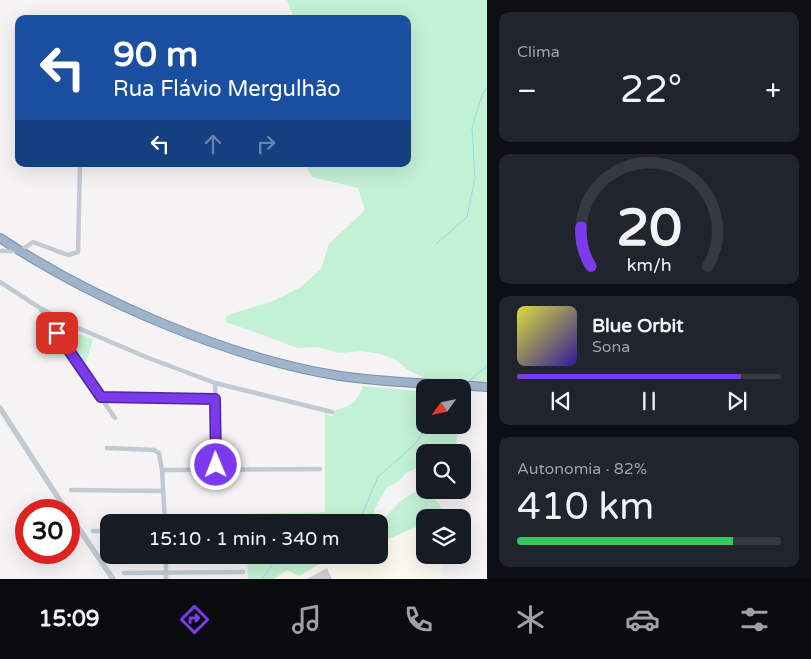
<!DOCTYPE html>
<html lang="pt">
<meta charset="utf-8">
<style>
body{margin:0;font-family:"Varela Round",sans-serif;background:#20242c;color:#f1f3f6;height:100vh;display:flex;flex-direction:column;font-size:19px;white-space:nowrap}
*{box-sizing:border-box;margin:0}
p{font-size:16px;color:#9ea1a6}
.icon{flex:none;width:28px;height:28px;fill:none;stroke:currentColor;stroke-width:2;stroke-linecap:round;stroke-linejoin:round}
.map{position:relative;flex:1;overflow:hidden}
.details{display:flex;flex-direction:column;gap:12px;padding:12px;background:#0d0f14;width:324px}
.details>*{flex:none}
.guide{position:absolute;left:15px;top:15px;width:396px;height:152px;border-radius:10px;box-shadow:0 5px 20px #0002;background:#1a4fa0;color:#fff;overflow:hidden}
.needle{width:32px;rotate:237deg}
.tools{position:absolute;left:416px;top:379px;display:grid;gap:10px}
.tools a{display:grid;place-items:center;width:55px;height:55px;border-radius:10px;background:#171b24;box-shadow:0 5px 20px #0002;font-size:25px}
.speed{position:absolute;left:15px;top:499px;display:flex;gap:10px;font-size:25px;font-weight:700;text-align:center}
.speed>*{display:grid;place-content:center;width:65px;height:65px;border-radius:50%;background:#171b24;box-shadow:0 5px 20px #0002;line-height:1}
.speed .limit{border:8px solid #d22;background:#fff;color:#111}
.pin{position:absolute;display:grid;place-items:center;width:42px;height:42px;color:#fff;margin:-21px;border-radius:10px;box-shadow:0 2px 8px #0006}
.me{position:absolute;width:55px;margin:-28px;rotate:359deg;stroke-linejoin:round;filter:drop-shadow(0 0 4px #0008)}
.turn{display:flex;align-items:center;gap:18px;height:105px;padding:0 15px;font-size:22px}
.turn .icon{width:65px;height:65px;stroke-width:2.5}
.turn b{display:block;font-size:35px;line-height:42px}
.lanes{display:flex;align-items:center;height:48px;padding:0 15px;background:#0003;justify-content:center;gap:25px;direction:ltr}
.lanes .off{opacity:.35}
.big{font-size:38px;font-weight:600;line-height:1.1}
.details .widget{flex:1;display:flex;flex-direction:column;justify-content:center;gap:8px;min-width:0;padding:0 18px;border-radius:10px;background:#20242c}
.details .dial{align-items:center;gap:0}
.dial svg{height:130px;overflow:visible;fill:none;stroke:#363941;stroke-width:7;stroke-linecap:round;text-anchor:middle}
.dial text{fill:#f1f3f6;stroke:none}
.song{display:flex;align-items:center;gap:15px}
.cover{width:60px;height:60px;border-radius:8px;background:linear-gradient(135deg,hsl(60 70% 55%),hsl(250 70% 35%))}
.played{height:5px;border-radius:2px;background:linear-gradient(90deg,#7c3aed 85%,#363941 85%)}
.keys{display:flex;justify-content:space-around;direction:ltr}
.heat{display:flex;justify-content:space-between;align-items:center;font-size:28px;direction:ltr}
.charge{height:8px;border-radius:4px;background:linear-gradient(90deg,#34c759 82%,#363941 0)}
.trip{position:absolute;left:100px;top:514px;width:288px;height:50px;border-radius:10px;background:#171b24;box-shadow:0 5px 20px #0002;font-weight:600;line-height:50px;text-align:center}
.tab-bar{display:flex;height:80px;justify-content:space-around;align-items:center;background:#090b0e;color:#9ea1a6}
.tab-bar .icon{width:35px;height:35px}
.tab-bar .current{color:#7c3aed}
.tab-bar b{font-size:22px;color:#f1f3f6}
main{display:flex;flex:1;min-height:0}
.map>svg:first-child{display:block}
.commercial{fill:#fdf9ef}
.green{fill:#c3f1d5}
.lines{fill:none;stroke-linecap:round;stroke-linejoin:round}
.stream{stroke:#90daee;stroke-width:1}
.building{fill:#cdcfd5}
.trunk-casing{stroke:#7690ad;stroke-width:10}
.minor{stroke:#c1cad2;stroke-width:4.5}
.tertiary{stroke:#c1cad2;stroke-width:5.5}
.trunk{stroke:#9fb4c9;stroke-width:8}
.route-casing{stroke:#51269a;stroke-width:12}
.route{stroke:#7c3aed;stroke-width:9}
</style>
<main>
<div class="map">
<svg width="488" height="579" viewBox="0 0 488 579">
<rect width="100%" height="100%" fill="#f5f3f3"/>
<path class="commercial" d="M425,523V555H443L441,579H274L287,570L299,576L319,564L351,555H379V543Z"/>
<path class="green" d="M287,0H487V381L429,380L408,370L396,360L381,354L361,351L339,353L318,347L298,348L226,322V317L231,314L273,301L301,287L321,269L329,244L365,210L358,188L312,177L305,164H408V19H294Z
M80,334L93,339L85,366L72,346L73,338Z
M363,386L425,392V425H455L458,433L455,450L452,452H425V460L419,467L406,473L400,480L386,488L374,510L377,517L383,520C395,507 416,480 433,497C440,504 442,508 443,517L425,518V523L379,543V522H246V514L325,512V413L332,417L335,410C351,407 357,402 363,386Z
M247,555H351L319,564L299,576L287,570L274,579H248Z"/>
<g class="lines">
<path class="stream" d="M436,244L467,217L475,178L472,128L482,95L488,87
M468,382L488,365
M359,522L378,477L416,443L427,425
M263,578L275,560L288,555"/>
</g>
<path class="building" d="M327,568L332,579H307Z"/>
<g class="lines">
<g class="trunk-casing">
<path id="trunk" d="M0,238C94,300 227,358 340,376C389,383 438,384 488,387"/>
</g>
<path class="minor" d="M0,251H20L33,242L68,255L78,252L80,164
M0,282L40,308L78,328L146,357L215,383L332,412
M41,310L115,418
M66,345L69,337L78,328
M215,383L217,469
M101,397L215,399
M107,448L154,450L159,453L162,470L165,522
M162,470L320,469
M71,490L163,491
M93,531H109
M124,573L243,572
M166,579V555"/>
<path class="tertiary" d="M0,408L66,510
M69,514L113,579"/>
<use href="#trunk" class="trunk"/>
</g>
<g class="lines">
<g class="route-casing">
<path id="route" d="M57,333L101,397L215,399L216,465"/>
</g>
<use href="#route" class="route"/>
</g>
</svg>
<div class="tools">
<a><svg class="needle" viewBox="-14 -14 28 28"><path d="M0-13l5 13h-10z" fill="#e53935"/><path d="M0 13l5-13h-10z" fill="#9ea1a6"/></svg></a>
<a><svg class="icon" aria-label="search" viewBox="0 0 24 24"><circle cx="10" cy="10" r="6"/><path d="M15 15l6 6"/></svg></a>
<a><svg class="icon" aria-label="layers" viewBox="0 0 24 24"><path d="M12 4l9 5-9 5-9-5zM3 14l9 5 9-5"/></svg></a>
</div>
<div class="speed"><div class="limit">30</div></div>
<div class="pin" style="left:57px;top:333px;background:#d93025"><svg class="icon" aria-label="arrive" viewBox="0 0 24 24"><path d="M6 21V4h12l-3 4 3 4H6"/></svg></div>
<svg class="me" style="left:216px;top:465px" viewBox="-20 -20 40 40"><circle r="17" fill="#7c3aed" stroke="#fff" stroke-width="3"/><path d="M0-11L8 9 0 5-8 9z" fill="#fff"/></svg>
<div class="trip">15:10 · 1 min · 340 m</div>
<div class="guide">
<div class="turn"><svg class="icon" aria-label="left" viewBox="0 0 24 24"><path d="M17 20v-9H6M10 6l-5 5 5 5"/></svg><div><b>90 m</b>Rua Flávio Mergulhão</div></div>
<div class="lanes"><svg class="icon" aria-label="left" viewBox="0 0 24 24"><path d="M17 20v-9H6M10 6l-5 5 5 5"/></svg><svg class="icon off" aria-label="ahead" viewBox="0 0 24 24"><path d="M12 20V5M6 11l6-6 6 6"/></svg><svg class="icon off" aria-label="right" viewBox="0 0 24 24"><path d="M7 20v-9h11M14 6l5 5-5 5"/></svg></div>
</div>
</div>
<section class="details">
<div class="widget"><p>Clima</p>
<div class="heat"><a>−</a><b class="big">22°</b><a>+</a></div>
</div>
<div class="widget dial"><svg viewBox="0 0 100 80">
<path d="M14 69A42 42 0 1 1 86 69"/>
<path d="M14 69A42 42 0 0 1 8 45" stroke="#7c3aed"/>
<text x="50" y="56" font-size="32" font-weight="700">20</text>
<text x="50" y="72" font-size="11">km/h</text>
</svg></div>
<div class="widget">
<div class="song"><i class="cover"></i><div><b>Blue Orbit</b><p>Sona</p></div></div>
<div class="played"></div>
<div class="keys"><svg class="icon" aria-label="previous" viewBox="0 0 24 24"><path d="M18 5L8 12l10 7zM5 5v14"/></svg><svg class="icon" aria-label="pause" viewBox="0 0 24 24"><path d="M8 5v14M16 5v14"/></svg><svg class="icon" aria-label="next" viewBox="0 0 24 24"><path d="M6 5l10 7-10 7zM19 5v14"/></svg></div>
</div>
<div class="widget"><p>Autonomia · 82%</p><b class="big">410 km</b><div class="charge"></div></div>
</section>
</main>
<nav class="tab-bar">
<b>15:09</b>
<svg class="icon current" aria-label="directions" viewBox="0 0 24 24"><path d="M12 3l9 9-9 9-9-9zM9 14v-3h6M13 9l2 2-2 2"/></svg>
<svg class="icon" aria-label="music" viewBox="0 0 24 24"><path d="M9 18V5l10-2v13"/><circle cx="6" cy="18" r="3"/><circle cx="16" cy="16" r="3"/></svg>
<svg class="icon" aria-label="phone" viewBox="0 0 24 24"><path d="M5 4h4l2 5-3 2q2 4 5 5l2-3 5 2v4C11 20 4 13 5 4z"/></svg>
<svg class="icon" aria-label="climate" viewBox="0 0 24 24"><path d="M12 3v18M4 7l16 10M4 17L20 7"/></svg>
<svg class="icon" aria-label="car" viewBox="0 0 24 24"><path d="M5 17H2v-5l4-1 3-4h7l3 4 3 1v5h-3M9 17h6M6 11h13"/><circle cx="7" cy="17" r="2"/><circle cx="17" cy="17" r="2"/></svg>
<svg class="icon" aria-label="filters" viewBox="0 0 24 24"><path d="M4 7h16M4 17h16"/><circle cx="9" cy="7" r="2"/><circle cx="15" cy="17" r="2"/></svg>
</nav>
